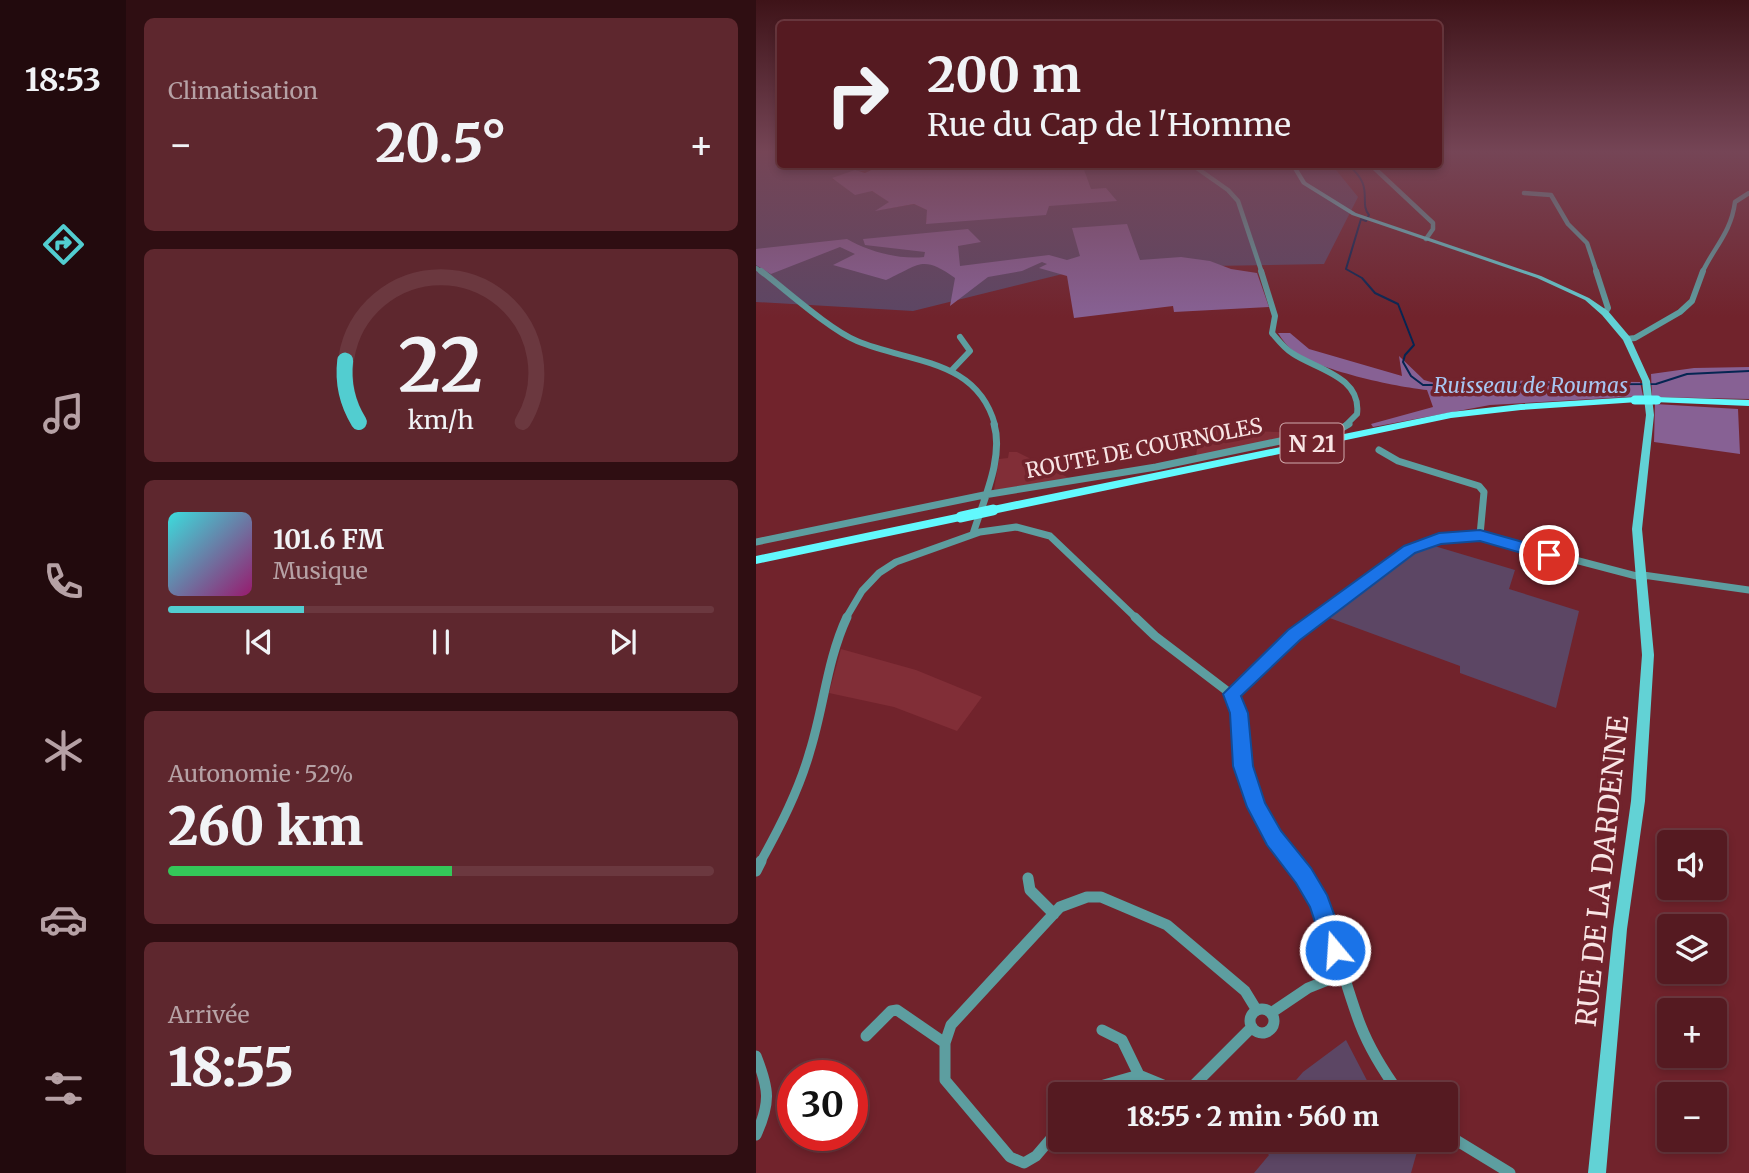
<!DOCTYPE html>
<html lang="fr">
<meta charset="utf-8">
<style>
body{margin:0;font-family:Merriweather,serif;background:#5e272e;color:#f1f3f6;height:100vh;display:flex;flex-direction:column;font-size:26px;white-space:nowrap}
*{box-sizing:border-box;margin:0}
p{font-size:23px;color:#b6a1a5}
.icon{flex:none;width:38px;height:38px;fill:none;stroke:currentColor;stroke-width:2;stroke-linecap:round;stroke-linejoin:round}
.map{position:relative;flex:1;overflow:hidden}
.side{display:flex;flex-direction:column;gap:18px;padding:18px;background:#2f0e12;width:630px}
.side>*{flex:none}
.banner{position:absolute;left:21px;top:21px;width:665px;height:147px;border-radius:7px;box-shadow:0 4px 10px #0003,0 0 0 2px #6b383f;background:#551a21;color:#f1f3f6;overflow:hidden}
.buttons{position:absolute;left:901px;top:830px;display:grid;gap:14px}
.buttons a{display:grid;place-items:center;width:70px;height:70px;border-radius:7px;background:#551a21;box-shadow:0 4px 10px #0003,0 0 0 2px #6b383f;font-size:35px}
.speed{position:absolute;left:21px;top:1060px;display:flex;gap:14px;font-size:35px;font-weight:700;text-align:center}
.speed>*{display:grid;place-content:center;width:91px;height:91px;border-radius:50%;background:#551a21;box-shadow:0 4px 10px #0003,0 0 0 2px #6b383f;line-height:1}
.speed .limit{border:10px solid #d22;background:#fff;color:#111}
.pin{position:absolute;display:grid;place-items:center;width:60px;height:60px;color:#fff;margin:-30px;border:4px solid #fff;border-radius:50%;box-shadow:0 2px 7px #0007}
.me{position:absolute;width:77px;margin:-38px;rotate:342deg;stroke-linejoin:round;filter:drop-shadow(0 0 5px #0008)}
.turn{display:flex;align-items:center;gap:24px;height:147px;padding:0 35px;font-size:32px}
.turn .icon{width:91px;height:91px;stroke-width:2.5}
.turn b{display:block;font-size:49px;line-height:60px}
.big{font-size:52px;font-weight:800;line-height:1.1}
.side .card{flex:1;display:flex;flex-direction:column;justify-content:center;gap:10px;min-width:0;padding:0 24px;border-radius:10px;background:#5e272e}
.side .dial{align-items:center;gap:0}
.dial svg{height:182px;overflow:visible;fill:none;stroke:#6b383f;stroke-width:7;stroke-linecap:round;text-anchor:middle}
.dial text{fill:#f1f3f6;stroke:none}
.song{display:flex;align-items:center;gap:21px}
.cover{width:84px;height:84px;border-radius:10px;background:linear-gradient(135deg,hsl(180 70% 55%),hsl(320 70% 35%))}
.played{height:7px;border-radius:4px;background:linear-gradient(90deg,#52cdd0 25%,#6b383f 25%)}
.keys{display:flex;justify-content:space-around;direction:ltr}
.heat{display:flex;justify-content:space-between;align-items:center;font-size:38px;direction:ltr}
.charge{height:10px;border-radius:5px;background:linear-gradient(90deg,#34c759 52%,#6b383f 0)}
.trip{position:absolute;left:292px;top:1082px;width:410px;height:70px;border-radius:7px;background:#551a21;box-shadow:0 4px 10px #0003,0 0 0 2px #6b383f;font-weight:800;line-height:70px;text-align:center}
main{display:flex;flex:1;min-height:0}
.tabs{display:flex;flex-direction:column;width:126px;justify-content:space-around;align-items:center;background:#220a0d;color:#b6a1a5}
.tabs .icon{width:49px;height:49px}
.tabs .current{color:#52cdd0}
.tabs b{font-size:32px;color:#f1f3f6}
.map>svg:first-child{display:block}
.built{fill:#812e37}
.green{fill:#5c4664}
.forest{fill:#876194}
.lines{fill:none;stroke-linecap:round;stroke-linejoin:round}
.stream{stroke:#052552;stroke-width:2}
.street-far4{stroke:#5d9ea0;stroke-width:4.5}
.street-far3{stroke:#5d9ea0;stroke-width:6}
.street-far2{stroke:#5d9ea0;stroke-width:7}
.street-far1{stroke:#5d9ea0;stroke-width:9}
.street{stroke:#5d9ea0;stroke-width:11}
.secondary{fill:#62d2d5;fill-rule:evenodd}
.primary{fill:#62f9fd;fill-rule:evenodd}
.primary-bridge-far1{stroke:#62f9fd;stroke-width:9}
.primary-bridge{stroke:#62f9fd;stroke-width:11}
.route{fill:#1a73e8;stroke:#114b97;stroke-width:2}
.labels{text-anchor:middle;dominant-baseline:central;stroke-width:7;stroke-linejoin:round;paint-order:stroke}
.far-water-label{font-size:21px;font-style:italic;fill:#a7c6f2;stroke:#71232c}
.far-street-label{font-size:21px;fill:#f8e4e4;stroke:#71232c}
.shield{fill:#71232c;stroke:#d0aaad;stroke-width:2}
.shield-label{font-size:23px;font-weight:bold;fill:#f8e4e4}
.near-street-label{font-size:28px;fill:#f8e4e4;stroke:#71232c}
</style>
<main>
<nav class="tabs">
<b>18:53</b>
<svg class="icon current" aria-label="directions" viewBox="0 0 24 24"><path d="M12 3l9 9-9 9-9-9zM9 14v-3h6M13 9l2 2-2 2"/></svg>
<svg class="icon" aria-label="music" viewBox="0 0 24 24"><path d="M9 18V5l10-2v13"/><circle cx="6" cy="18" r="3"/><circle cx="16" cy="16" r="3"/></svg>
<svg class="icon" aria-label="phone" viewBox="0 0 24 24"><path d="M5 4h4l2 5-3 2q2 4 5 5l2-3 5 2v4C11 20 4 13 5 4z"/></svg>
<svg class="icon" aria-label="climate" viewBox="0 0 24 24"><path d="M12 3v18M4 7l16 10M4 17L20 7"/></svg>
<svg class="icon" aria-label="car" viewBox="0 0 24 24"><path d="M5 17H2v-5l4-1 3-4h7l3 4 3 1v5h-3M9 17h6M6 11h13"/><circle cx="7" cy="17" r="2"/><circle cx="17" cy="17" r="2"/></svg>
<svg class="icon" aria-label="filters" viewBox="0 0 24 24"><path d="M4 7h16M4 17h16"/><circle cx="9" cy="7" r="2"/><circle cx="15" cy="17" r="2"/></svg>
</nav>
<section class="side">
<div class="card"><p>Climatisation</p>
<div class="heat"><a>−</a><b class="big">20.5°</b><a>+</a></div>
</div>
<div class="card dial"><svg viewBox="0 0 100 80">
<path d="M14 69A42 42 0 1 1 86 69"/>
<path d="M14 69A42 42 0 0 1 8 42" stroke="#52cdd0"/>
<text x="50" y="56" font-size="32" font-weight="700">22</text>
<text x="50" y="72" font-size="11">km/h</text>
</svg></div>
<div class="card">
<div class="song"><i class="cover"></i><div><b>101.6 FM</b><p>Musique</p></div></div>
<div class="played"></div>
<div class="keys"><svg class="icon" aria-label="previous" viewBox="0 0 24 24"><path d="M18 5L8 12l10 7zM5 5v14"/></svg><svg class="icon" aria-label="pause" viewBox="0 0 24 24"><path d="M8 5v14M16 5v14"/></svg><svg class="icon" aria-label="next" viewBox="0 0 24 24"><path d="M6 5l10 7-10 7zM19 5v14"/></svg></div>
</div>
<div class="card"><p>Autonomie · 52%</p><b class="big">260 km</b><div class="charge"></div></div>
<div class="card"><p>Arrivée</p><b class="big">18:55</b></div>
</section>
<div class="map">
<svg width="993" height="1173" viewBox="0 0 993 1173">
<rect width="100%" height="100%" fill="#71232c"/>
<path class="built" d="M444,429L548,433L440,456Z
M253,452H261L315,479L238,490L243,459L252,458Z
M85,649L160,670L226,697L201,731L138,707L73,693Z"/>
<path class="green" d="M24,152V164L126,165C108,173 94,171 76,179L116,191L134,202L122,210L158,204L172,210L170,223L293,206L335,190L298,167L280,165H576L602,197L568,264L331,268L157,311L0,302V153Z
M675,545L759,570L753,589L823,611L800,708L704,673V666L571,617L653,556Z
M590,1040L618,1094H528L547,1072Z
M498,1139H662L664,1141L655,1173H498L513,1155Z"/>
<path class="forest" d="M280,164L327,167L335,189L350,188L361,201L293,206L290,215L170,224L171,210L158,204L119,211L133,202L116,191L99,195L76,178L99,170L109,173L126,165Z
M371,224L384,260L425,257L454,261L475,269L501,273L513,307L418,312L417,306L318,318L311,276L283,268L291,264L286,262L266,271L232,277L194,306L199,278C166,254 163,265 130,280L77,265L99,254L84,247L15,274L0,265V249L91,239C111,251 144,260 168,257L169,252L109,245L107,239L212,229L225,242L202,246L204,266L293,255L311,260L324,256L316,228Z
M522,333H534L553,349L646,376L643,356L668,380L682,384L713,380L884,382L887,396L734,405L617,427L615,424L677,407L671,390C641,387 559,370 536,350C531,346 526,339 522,333Z
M993,367V399L896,397L895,374L938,368Z
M899,404L982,409L984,454L898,442Z"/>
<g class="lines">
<path class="stream" d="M591,164C620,187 602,202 613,215L610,221L605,219L590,269L606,278L619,293L642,304L658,345L649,355L647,362L655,376L667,385L900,384L931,374L993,371"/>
<path class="street-far4" d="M435,164L472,190L482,201L506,273
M614,164L677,223V229L670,239
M768,193L795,195L812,224L831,243L841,273
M0,268L7,273
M946,273C958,247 975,233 979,202L993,193"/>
<path class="street-far3" d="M5,271C30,290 74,330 101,341C153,363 221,358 239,425
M505,271L519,316L516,333C522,340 528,348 536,353C559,369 606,376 601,414L590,425
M840,271L852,308L849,313
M871,339L879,338L924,312L936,301L947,271
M195,371L214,351L204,337"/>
<path class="street-far2" d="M623,450L642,461L723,486L728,492L724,535
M217,534C227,501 248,458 238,424
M0,542L228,495L400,467L586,428L593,424
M887,575L993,590
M90,618L106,591L123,573L140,562L224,532L260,527L294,536L380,618
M560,618L653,549L688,539L724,535L888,578"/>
<path class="street-far1" d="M379,617L399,636L475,694
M4,863C24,827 43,790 54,751C68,706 71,660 91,617
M539,863C514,830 493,799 486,758C482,736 484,714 475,694L538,635L563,617"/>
<path class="street" d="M537,861C574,909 583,969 604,1024C614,1050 628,1072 644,1094
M0,871L5,861
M272,878L274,890L298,914
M494 1021a12 12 0 1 1 24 0a12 12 0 1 1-24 0Z
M515,1013L552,988L587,974
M346,1030L366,1040L383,1075
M110,1036L135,1011L141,1010L189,1043
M0,1056C13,1089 15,1102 0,1135
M337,1094L348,1085L383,1075L417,1089L438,1085L496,1027
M304,1128L280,1156L268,1163L254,1157L189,1080V1043L195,1025L304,907L331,897H345L411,925L489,991L500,1009
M690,1134L754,1173"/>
<path class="secondary" d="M534,164H539L550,182L600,213L785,276L833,298L852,311L874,337L894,381L898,415L886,529L898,655L889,801L871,929L850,1173H832L857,929L875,801L886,655L876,529L890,415L886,381L867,340L846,315L829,300L781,278L596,215L546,184Z"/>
<path class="primary" d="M879,397L882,398V402L765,410L695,418L237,514L231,510L237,506L695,412L765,404Z
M901,397L993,400V406L898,402V398Z
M205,513L211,517L209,520L0,564V556Z"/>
<path class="primary-bridge-far1" d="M879,400H901"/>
<path class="primary-bridge" d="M205,517L237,510"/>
</g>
<linearGradient id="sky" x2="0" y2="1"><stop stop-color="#3e1318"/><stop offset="0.48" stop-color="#754556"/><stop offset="1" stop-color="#754556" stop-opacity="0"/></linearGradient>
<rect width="993" height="317" fill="url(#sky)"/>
<path class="route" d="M724,530L799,551L801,555L793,561L724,541L685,544L659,553L544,640L485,696L492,713L497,766L509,803L525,831L555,868L571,895L591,950L587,958L579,962L571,958L554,907L540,883L511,845L491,807L477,766L474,713L467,694L532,630L648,546L683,533Z"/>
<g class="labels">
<g class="far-water-label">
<text x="775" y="385">Ruisseau de Roumas</text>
</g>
<g class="far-street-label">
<text transform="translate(388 448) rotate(-11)">ROUTE DE COURNOLES</text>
</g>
<rect class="shield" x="524.5" y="423.5" width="63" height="39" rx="5"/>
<g class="shield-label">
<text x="556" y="443">N 21</text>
</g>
<g class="near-street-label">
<text transform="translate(846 871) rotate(-84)">RUE DE LA DARDENNE</text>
</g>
</g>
</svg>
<div class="buttons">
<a><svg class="icon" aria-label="sound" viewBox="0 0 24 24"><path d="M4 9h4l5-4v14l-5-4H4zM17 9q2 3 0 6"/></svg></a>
<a><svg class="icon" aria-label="layers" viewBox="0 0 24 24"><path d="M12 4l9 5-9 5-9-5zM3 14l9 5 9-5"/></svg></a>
<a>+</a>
<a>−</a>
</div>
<div class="speed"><div class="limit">30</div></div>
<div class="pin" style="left:793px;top:555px;background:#d93025"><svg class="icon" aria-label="arrive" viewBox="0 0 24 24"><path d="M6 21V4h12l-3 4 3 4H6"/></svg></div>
<svg class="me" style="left:579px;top:950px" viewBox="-20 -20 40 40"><circle r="17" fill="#1a73e8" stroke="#fff" stroke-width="3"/><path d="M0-11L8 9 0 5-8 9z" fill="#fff"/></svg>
<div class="trip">18:55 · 2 min · 560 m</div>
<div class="banner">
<div class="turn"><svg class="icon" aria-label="right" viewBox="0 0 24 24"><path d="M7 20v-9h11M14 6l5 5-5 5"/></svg><div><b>200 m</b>Rue du Cap de l'Homme</div></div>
</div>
</div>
</main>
